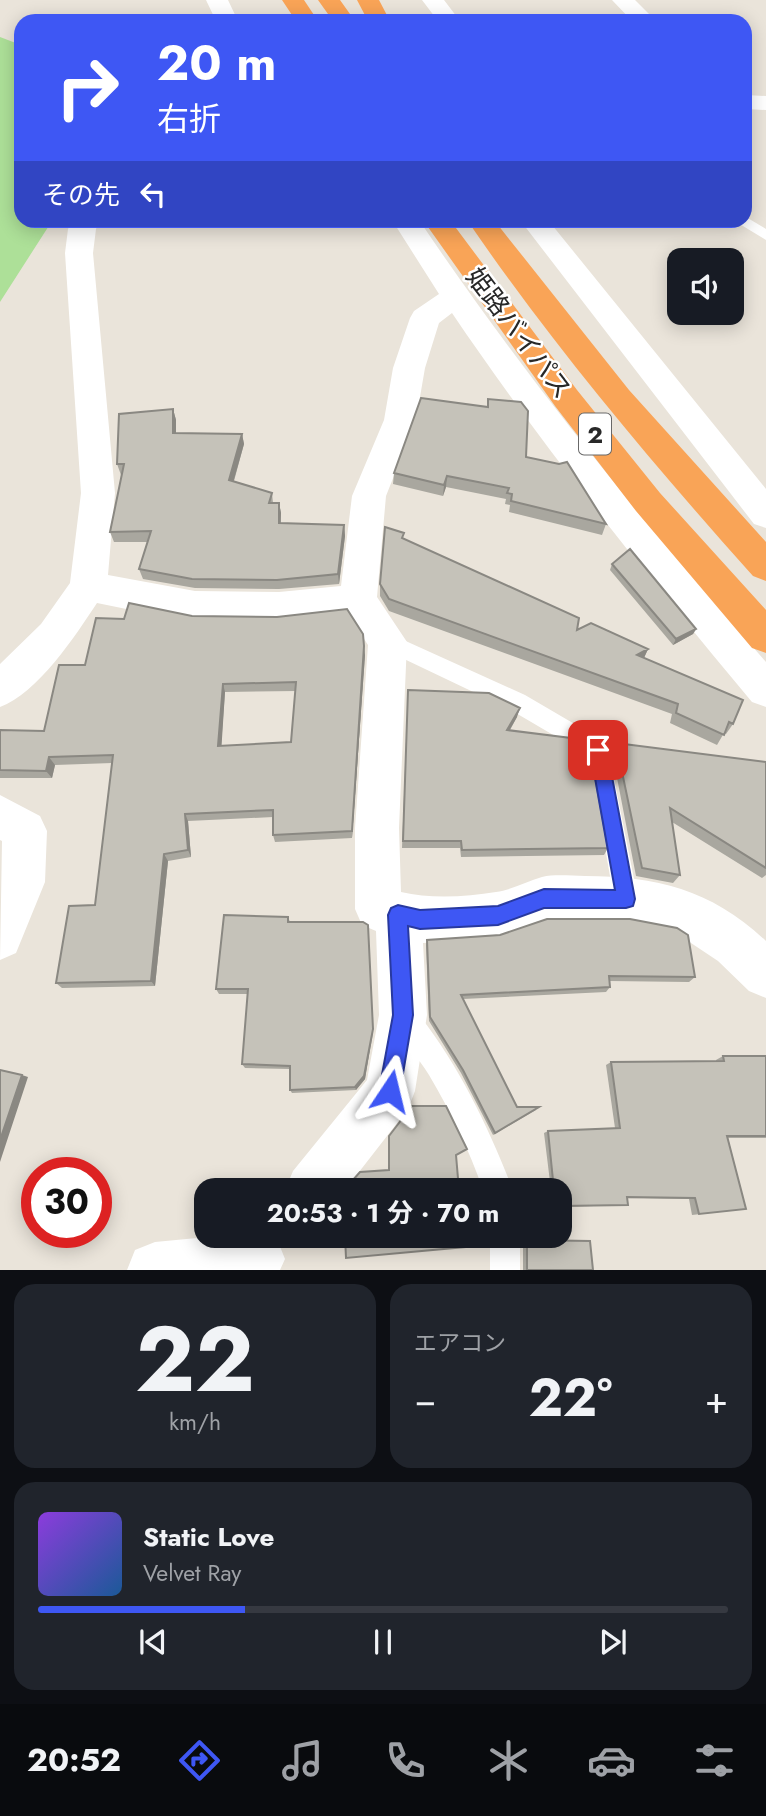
<!DOCTYPE html>
<html lang="ja">
<meta charset="utf-8">
<style>
body{margin:0;font-family:Jost,"Noto Sans JP",sans-serif;background:#20242c;color:#f1f3f6;height:100vh;display:flex;flex-direction:column;font-size:26px;white-space:nowrap}
*{box-sizing:border-box;margin:0}
p{font-size:23px;color:#9ea1a6}
.icon{flex:none;width:38px;height:38px;fill:none;stroke:currentColor;stroke-width:2;stroke-linecap:round;stroke-linejoin:round}
.map{position:relative;height:1270px;overflow:hidden}
.side{display:flex;flex-direction:column;gap:14px;padding:14px;background:#0d0f14;flex:1}
.side>*{flex:none}
.top-card{position:absolute;left:14px;top:14px;width:738px;height:214px;border-radius:21px;box-shadow:0 4px 18px #0003;background:#3e57f4;color:#fff;overflow:hidden}
.tools{position:absolute;left:667px;top:248px;display:grid;gap:14px}
.tools a{display:grid;place-items:center;width:77px;height:77px;border-radius:14px;background:#171b24;box-shadow:0 4px 18px #0003;font-size:35px}
.speed{position:absolute;left:21px;top:1157px;display:flex;gap:14px;font-size:35px;font-weight:700;text-align:center}
.speed>*{display:grid;place-content:center;width:91px;height:91px;border-radius:50%;background:#171b24;box-shadow:0 4px 18px #0003;line-height:1}
.speed .limit{border:10px solid #d22;background:#fff;color:#111}
.pin{position:absolute;display:grid;place-items:center;width:60px;height:60px;color:#fff;margin:-30px;border-radius:14px;box-shadow:0 4px 10px #0006}
.me{position:absolute;width:77px;margin:-38px;rotate:10deg;stroke-linejoin:round;filter:drop-shadow(0 0 5px #0008)}
.turn{display:flex;align-items:center;gap:24px;height:147px;padding:0 28px;font-size:32px}
.turn .icon{width:91px;height:91px;stroke-width:2.5}
.turn b{display:block;font-size:49px;line-height:60px}
.then{display:flex;align-items:center;height:66px;padding:0 28px;background:#0003;gap:14px;font-size:26px}
.big{font-size:52px;font-weight:700;line-height:1.1}
.side .widget{flex:1;display:flex;flex-direction:column;justify-content:center;gap:10px;min-width:0;padding:0 24px;border-radius:21px;background:#20242c}
.side .dial{align-items:center;gap:0}
.dial b{font-size:91px;line-height:1}
.song{display:flex;align-items:center;gap:21px}
.cover{width:84px;height:84px;border-radius:10px;background:linear-gradient(135deg,hsl(270 70% 55%),hsl(210 70% 35%))}
.played{height:7px;border-radius:4px;background:linear-gradient(90deg,#3e57f4 30%,#363941 30%)}
.keys{display:flex;justify-content:space-around;direction:ltr}
.heat{display:flex;justify-content:space-between;align-items:center;font-size:38px;direction:ltr}
.side .tiles{flex:1;display:grid;gap:14px;grid-template-columns:1fr 1fr}
.widget:last-child{grid-column:span 2}
.trip{position:absolute;left:194px;top:1178px;width:378px;height:70px;border-radius:21px;background:#171b24;box-shadow:0 4px 18px #0003;font-weight:700;line-height:70px;text-align:center}
.dock{display:flex;height:112px;justify-content:space-around;align-items:center;background:#090b0e;color:#9ea1a6}
.dock .icon{width:49px;height:49px}
.dock .active{color:#3e57f4}
.dock b{font-size:32px;color:#f1f3f6}
.map>svg:first-child{display:block}
.green{fill:#ade098}
.lines{fill:none;stroke-linecap:round;stroke-linejoin:round}
.service{fill:#fff;fill-rule:evenodd}
.minor{fill:#fff;fill-rule:evenodd}
.motorway{fill:#f9a457;fill-rule:evenodd}
.wall{fill:#a9a79f;fill-rule:evenodd}
.shaded-wall{fill:#8a8882}
.building{fill:#c5c2b9;stroke:#8a8882;stroke-width:2;fill-rule:evenodd}
.route{fill:#3e57f4;stroke:#28399f;stroke-width:2}
.labels{text-anchor:middle;dominant-baseline:central;stroke-width:5;stroke-linejoin:round;paint-order:stroke}
.shield{fill:#fff;stroke:#686868;stroke-width:2}
.shield-label{font-size:24px;font-weight:bold;fill:#282828}
.street-label{font-size:26px;fill:#282828;stroke:#fff}
</style>
<div class="map">
<svg width="766" height="1270" viewBox="0 0 766 1270">
<rect width="100%" height="100%" fill="#eae4da"/>
<path class="green" d="M0,37L21,45V220L52,221L0,302Z"/>
<g class="lines">
<path class="service" d="M746,217L766,229V240L733,220H746Z
M388,633L525,695L607,743L638,899L635,908L626,911L617,908L614,899L589,756L509,709L381,648L377,642L381,636Z
M407,1007L416,1011C459,1065 488,1126 513,1190H483C469,1150 451,1112 429,1075C418,1057 402,1040 394,1020L398,1011Z
M490,1236H520V1270H490Z"/>
<path class="minor" d="M206,0H228L238,21H216Z
M422,0H444L460,21H438Z
M612,0H635L656,21H632Z
M746,95L766,96V110L746,109Z
M73,220H100L96,229L93,253L115,493L108,575L195,591L279,592L341,586L352,496L384,420L393,368L410,318L414,311L439,294L392,220H419C524,376 642,521 766,662V707L752,702C647,576 544,449 452,313L439,323L425,368L416,420L386,496L377,597L407,642L399,828L401,892C430,899 466,897 496,892C512,890 527,881 542,877C555,874 571,876 585,876C657,876 712,890 766,941V998L749,991L718,961L673,931L626,922H544L498,938L423,943L427,1015L415,1091L408,1109L345,1190H285L293,1171L367,1080L379,1015L376,931L362,925L355,909V828L368,645L349,616L279,624L195,623L97,603C76,635 37,694 0,707V664L41,624L70,583L81,493L65,253L68,229Z
M520,220H548L766,489V528L754,524Z
M0,795L40,816L47,831L45,882L16,953L0,960L2,841L0,840Z
M218,1236H267L277,1239L285,1259L280,1270H127L135,1250L155,1242Z"/>
<path class="motorway" d="M282,0H304L318,21H296Z
M318,0H340L355,21H333Z
M357,0H379L390,21H368Z
M423,220H450L577,390L660,493L766,610V653L752,648L636,511L555,406Z
M467,220H494L629,390L766,542V581L753,576C652,463 553,346 467,220Z"/>
</g>
<path class="wall" d="M173,409L176,420V433L242,434L244,444L234,481L272,493L273,503H279L281,513V523L344,525L345,536L339,584L279,589L195,588L143,579L139,569L148,542H114L110,532L122,475H121L117,464Z
M526,457L606,524L602,535L509,512L510,505L505,504L506,499L446,487L443,496L393,484L394,473Z
M404,539L577,630L648,649L644,658L733,724L726,734L724,733L717,745L670,723L672,714L389,611L380,596V584Z
M612,564L696,629L693,634L673,645L610,570Z
M365,655L352,838L275,842L273,835V817L188,821L191,857L168,861L155,986L62,988L56,983L95,905L112,763L55,765L52,778H0V730L44,731L85,665ZM296,691L291,742L221,746L225,692Z
M408,690L517,717L510,730L608,848L604,855L461,857L460,848H402Z
M616,743L766,762V875L762,878L672,822L680,875L673,883L636,876L612,752Z
M288,917L290,922L368,925L373,1033L365,1079L356,1090L292,1093L290,1090V1069L245,1068L242,1064L248,994H219L216,989Z
M427,940L695,977L689,982L609,981L610,987L606,992L463,999L517,1107L536,1110L493,1135L461,1073L429,1021L426,945Z
M723,1056H766V1138H728L746,1209L692,1215L689,1199L627,1198L628,1205L560,1207V1190H551L544,1133L548,1131L615,1128L606,1065L611,1062H716V1060Z
M523,1239L590,1241L593,1270H523Z"/>
<path class="shaded-wall" d="M173,409L176,420V444L173,433Z
M242,434L244,444L231,490L229,480Z
M447,476L446,487L443,496L444,485Z
M279,503L281,513L280,533L279,523Z
M344,525L345,536L339,584L338,574Z
M696,629L693,634L673,645L676,639Z
M364,646L365,655L352,838V831Z
M648,649L643,660L637,655Z
M223,684L225,692L221,754L218,746Z
M520,708L517,717L505,738L507,730Z
M49,757L55,765L52,778L46,771Z
M185,814L188,821L191,857L188,850Z
M164,854L168,861L155,986L151,981Z
M373,1029L365,1079L356,1090L355,1087Z
M22,1075L28,1077L0,1162V1140Z"/>
<path class="building" d="M421,398L488,407V399L521,402L528,411L526,457L559,464L567,462L606,524L511,501L512,494L507,493L509,488L447,476L444,485L394,473Z
M173,409V433L242,434L229,480L272,493L269,503H279V523L344,525L338,574L277,580L192,579L139,569L151,531L110,532L124,464H117L119,414Z
M385,527L404,533L402,538L579,618L577,630L591,623L648,649L637,655L743,700L733,724L729,722L724,735L676,713L678,704L389,599L380,584Z
M630,549L696,629L676,639L612,564Z
M129,603L192,616L277,617L347,609L363,634L364,646L352,831L273,835V810L185,814L188,850L164,854L151,981L56,983L69,906L95,905L113,755L49,757L46,771L0,770V730L44,731L59,665H85L96,618L124,619ZM296,682L291,742L218,746L223,684Z
M408,690L489,693L520,708L507,730L571,738L590,749L608,848L462,850L461,841H403Z
M616,743L766,762V868L670,808L680,875L642,868Z
M224,915L288,917V922H363L368,925L373,1029L364,1076L355,1087L290,1090V1066L242,1064L248,989H216Z
M547,919H630L677,928L688,935L695,977L609,976L610,987L461,995L517,1107H539L495,1133L463,1070L430,1017L427,940L500,935Z
M723,1056H766V1136H727L746,1209L699,1214L695,1198L627,1197L628,1205L560,1206V1190H554L548,1131L620,1128L611,1062L724,1061Z
M0,1070L22,1075L0,1140Z
M412,1106H446L467,1149L456,1155L459,1190H344L360,1172L389,1170V1136Z
M345,1236H464L465,1247L346,1258Z
M527,1240L590,1241L593,1270H527Z"/>
<path class="route" d="M598,743L605,745L607,750L635,899L633,906L626,908H544L498,925L420,929L408,926L413,1015L400,1091L397,1099L390,1102L382,1099L379,1091L393,1015L388,915L391,908L398,905L420,910L498,906L544,889L615,890L590,750L592,745Z"/>
<g class="labels">
<rect class="shield" x="579" y="413.5" width="32" height="41" rx="5"/>
<g class="shield-label">
<text x="595" y="434">2</text>
</g>
<g class="street-label">
<text transform="translate(519 333) rotate(53)">姫路バイパス</text>
</g>
</g>
</svg>
<div class="tools">
<a><svg class="icon" aria-label="sound" viewBox="0 0 24 24"><path d="M4 9h4l5-4v14l-5-4H4zM17 9q2 3 0 6"/></svg></a>
</div>
<div class="speed"><div class="limit">30</div></div>
<div class="pin" style="left:598px;top:750px;background:#d93025"><svg class="icon" aria-label="arrive" viewBox="0 0 24 24"><path d="M6 21V4h12l-3 4 3 4H6"/></svg></div>
<svg class="me" style="left:390px;top:1091px" viewBox="-20 -20 40 40"><path d="M0-17L14 15 0 8-14 15z" fill="#3e57f4" stroke="#fff" stroke-width="4"/></svg>
<div class="trip">20:53 · 1 分 · 70 m</div>
<div class="top-card">
<div class="turn"><svg class="icon" aria-label="right" viewBox="0 0 24 24"><path d="M7 20v-9h11M14 6l5 5-5 5"/></svg><div><b>20 m</b>右折</div></div>
<div class="then">その先<svg class="icon" aria-label="left" viewBox="0 0 24 24"><path d="M17 20v-9H6M10 6l-5 5 5 5"/></svg></div>
</div>
</div>
<section class="side">
<div class="tiles">
<div class="widget dial"><b>22</b><p>km/h</p></div>
<div class="widget"><p>エアコン</p>
<div class="heat"><a>−</a><b class="big">22°</b><a>+</a></div>
</div>
<div class="widget">
<div class="song"><i class="cover"></i><div><b>Static Love</b><p>Velvet Ray</p></div></div>
<div class="played"></div>
<div class="keys"><svg class="icon" aria-label="previous" viewBox="0 0 24 24"><path d="M18 5L8 12l10 7zM5 5v14"/></svg><svg class="icon" aria-label="pause" viewBox="0 0 24 24"><path d="M8 5v14M16 5v14"/></svg><svg class="icon" aria-label="next" viewBox="0 0 24 24"><path d="M6 5l10 7-10 7zM19 5v14"/></svg></div>
</div>
</div>
</section>
<nav class="dock">
<b>20:52</b>
<svg class="icon active" aria-label="directions" viewBox="0 0 24 24"><path d="M12 3l9 9-9 9-9-9zM9 14v-3h6M13 9l2 2-2 2"/></svg>
<svg class="icon" aria-label="music" viewBox="0 0 24 24"><path d="M9 18V5l10-2v13"/><circle cx="6" cy="18" r="3"/><circle cx="16" cy="16" r="3"/></svg>
<svg class="icon" aria-label="phone" viewBox="0 0 24 24"><path d="M5 4h4l2 5-3 2q2 4 5 5l2-3 5 2v4C11 20 4 13 5 4z"/></svg>
<svg class="icon" aria-label="climate" viewBox="0 0 24 24"><path d="M12 3v18M4 7l16 10M4 17L20 7"/></svg>
<svg class="icon" aria-label="car" viewBox="0 0 24 24"><path d="M5 17H2v-5l4-1 3-4h7l3 4 3 1v5h-3M9 17h6M6 11h13"/><circle cx="7" cy="17" r="2"/><circle cx="17" cy="17" r="2"/></svg>
<svg class="icon" aria-label="filters" viewBox="0 0 24 24"><path d="M4 7h16M4 17h16"/><circle cx="9" cy="7" r="2"/><circle cx="15" cy="17" r="2"/></svg>
</nav>
